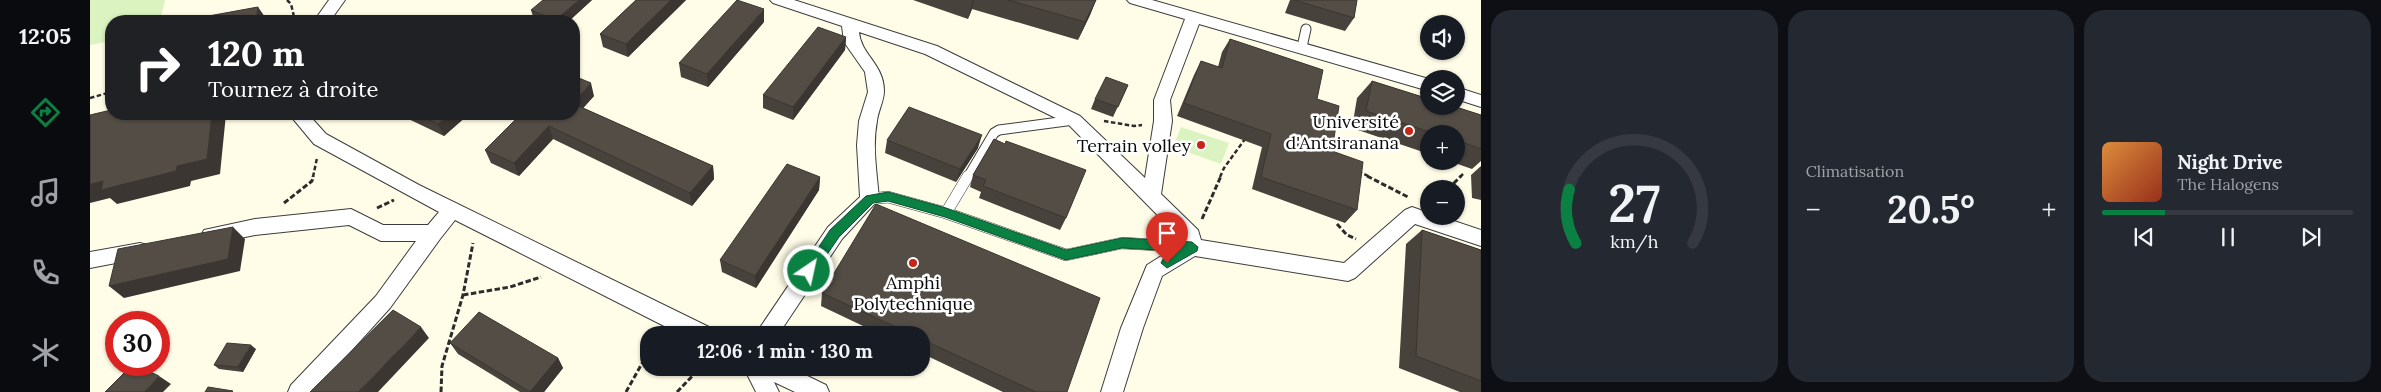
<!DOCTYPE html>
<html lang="fr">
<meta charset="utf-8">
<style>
body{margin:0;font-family:Lora,serif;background:#242831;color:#f1f3f6;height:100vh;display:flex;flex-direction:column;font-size:19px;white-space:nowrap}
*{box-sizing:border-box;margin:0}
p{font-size:16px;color:#9ea1a6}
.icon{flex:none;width:28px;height:28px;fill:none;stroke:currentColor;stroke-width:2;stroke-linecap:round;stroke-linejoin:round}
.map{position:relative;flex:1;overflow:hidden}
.sheet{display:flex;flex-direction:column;gap:10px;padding:10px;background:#0d0f14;width:900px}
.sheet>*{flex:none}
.banner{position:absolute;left:15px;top:15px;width:475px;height:105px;border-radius:20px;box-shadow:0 1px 4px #0004;background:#202124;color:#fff;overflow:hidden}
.tools{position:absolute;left:1330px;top:15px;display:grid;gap:10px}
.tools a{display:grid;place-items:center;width:45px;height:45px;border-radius:50%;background:#171b24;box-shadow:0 1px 4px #0004;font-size:25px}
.speed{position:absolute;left:15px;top:311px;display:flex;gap:10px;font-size:25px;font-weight:700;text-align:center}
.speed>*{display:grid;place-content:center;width:65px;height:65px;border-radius:50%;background:#171b24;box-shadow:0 1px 4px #0004;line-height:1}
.speed .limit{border:8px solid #d22;background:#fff;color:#111}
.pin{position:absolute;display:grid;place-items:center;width:42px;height:42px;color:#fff;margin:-51px -21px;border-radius:50% 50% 50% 0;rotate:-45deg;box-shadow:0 0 5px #0007}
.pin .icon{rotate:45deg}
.me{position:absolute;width:55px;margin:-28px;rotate:34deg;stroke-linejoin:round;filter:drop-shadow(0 0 4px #0008)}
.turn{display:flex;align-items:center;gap:18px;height:105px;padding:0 20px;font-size:22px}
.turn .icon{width:65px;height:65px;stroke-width:2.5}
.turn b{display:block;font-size:35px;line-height:42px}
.big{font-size:38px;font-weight:800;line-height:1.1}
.sheet .widget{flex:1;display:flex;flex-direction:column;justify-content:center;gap:8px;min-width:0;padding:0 18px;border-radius:20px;background:#242831}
.sheet .dial{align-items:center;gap:0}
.dial svg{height:130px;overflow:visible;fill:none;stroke:#363941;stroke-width:7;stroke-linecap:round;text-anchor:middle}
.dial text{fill:#f1f3f6;stroke:none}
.song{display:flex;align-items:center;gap:15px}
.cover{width:60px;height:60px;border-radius:8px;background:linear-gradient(135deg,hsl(30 70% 55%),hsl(10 70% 35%))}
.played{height:5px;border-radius:2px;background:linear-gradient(90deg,#0b8043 25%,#363941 25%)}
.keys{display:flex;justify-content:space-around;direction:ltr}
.heat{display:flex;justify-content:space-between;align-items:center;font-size:28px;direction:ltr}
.sheet .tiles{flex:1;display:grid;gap:10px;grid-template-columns:repeat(3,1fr)}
.trip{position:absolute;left:550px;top:326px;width:290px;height:50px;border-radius:20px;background:#171b24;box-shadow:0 1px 4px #0004;font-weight:800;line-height:50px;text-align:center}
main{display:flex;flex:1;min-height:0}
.tabs{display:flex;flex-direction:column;width:90px;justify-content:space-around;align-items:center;background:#090b0e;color:#9ea1a6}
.tabs .icon{width:35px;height:35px}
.tabs .on{color:#0b8043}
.tabs b{font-size:22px;color:#f1f3f6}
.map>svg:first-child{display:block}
.pitch{fill:#dbf3c1}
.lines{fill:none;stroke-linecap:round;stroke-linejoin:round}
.service-far1-casing{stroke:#3d3d3d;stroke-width:11}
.service-casing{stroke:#3d3d3d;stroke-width:12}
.minor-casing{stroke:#3d3d3d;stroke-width:2}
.path-far1{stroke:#2c2c2c;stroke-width:2.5;stroke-dasharray:4.5 2.5;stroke-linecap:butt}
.path{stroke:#2c2c2c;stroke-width:3;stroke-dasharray:5.5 2.5;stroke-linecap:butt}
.service-far1{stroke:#fff;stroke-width:9}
.service{stroke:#fff;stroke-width:11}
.minor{fill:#fff;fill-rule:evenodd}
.wall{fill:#48423c}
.shaded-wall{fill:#3b3631}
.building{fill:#544d46;stroke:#3b3631}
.route{fill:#0b8043;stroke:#07532c}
.poi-dot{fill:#c62517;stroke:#fff;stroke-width:2}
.labels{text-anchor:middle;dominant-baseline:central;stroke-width:5;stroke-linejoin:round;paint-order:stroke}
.poi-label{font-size:18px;fill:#0a0a0a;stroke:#fff;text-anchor:end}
</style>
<main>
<nav class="tabs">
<b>12:05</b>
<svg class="icon on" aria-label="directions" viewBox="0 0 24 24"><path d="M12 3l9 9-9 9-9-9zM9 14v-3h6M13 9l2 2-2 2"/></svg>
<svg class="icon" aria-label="music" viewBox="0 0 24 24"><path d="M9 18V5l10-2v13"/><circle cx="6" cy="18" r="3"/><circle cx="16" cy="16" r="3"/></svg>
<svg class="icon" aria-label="phone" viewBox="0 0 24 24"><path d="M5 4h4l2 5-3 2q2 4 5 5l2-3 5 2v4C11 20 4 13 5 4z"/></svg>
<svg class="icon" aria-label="climate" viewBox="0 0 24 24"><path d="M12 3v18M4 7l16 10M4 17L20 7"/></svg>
</nav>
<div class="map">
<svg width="1391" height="392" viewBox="0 0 1391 392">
<rect width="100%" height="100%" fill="#fffde7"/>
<path class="pitch" d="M0,0H75L70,21H21V41L0,45Z
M1091,127L1139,143L1131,164L1083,147Z"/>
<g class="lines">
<g class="service-far1-casing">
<path id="service-far1" d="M1212,47L1216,29
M878,177L904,133L909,130L984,120"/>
</g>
<g class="service-casing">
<path id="service" d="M878,176L856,213L976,255L1032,243L1100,247
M780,199L798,197L856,213"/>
</g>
<g class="minor-casing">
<path id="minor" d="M239,0H255L240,21H224Z
M680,0H704L847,46L990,116L1055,178L1064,121V100L1095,19L1040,3L1037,0H1062L1339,79V91L1109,24L1080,100L1082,121L1071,194L1108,230L1111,240L1254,263L1315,210L1322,207L1339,213V216H1349L1391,230V246L1325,224L1265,278L1258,281L1105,256L1072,276L1053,328L1033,392H1011L1031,328L1057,265L1092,243L1091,239L978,124L835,54L769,32C771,55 794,64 794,91C794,101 788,111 787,121C782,147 787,173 789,199L752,239L688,335H665L738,227L770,197L767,145L769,121L778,92L775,72L754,42L752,26L683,3Z
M1366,87L1391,95V107L1366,99Z
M199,114H218L236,134L329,185L621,328L624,335H592L365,220L350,239L300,308L224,392H198L201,385L286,296L326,241H291L259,225L165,235L121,244L114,242L111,236L114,230L165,219L261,209L293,225H338L349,212L224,144Z
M50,243L57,245L60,251L57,257L0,268V252Z
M654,368H701L736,385L739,392H705L684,382L689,392H666Z"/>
</g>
<path class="path-far1" d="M197,0L201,4L205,21
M0,98L21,92
M1014,121L1044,126L1052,125
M1268,171L1280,177
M223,177L227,158
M1130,177L1134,168L1155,139
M1370,177L1373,174"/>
<path class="path" d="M1277,176L1318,197
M1358,189L1371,176
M194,203L222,181L223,176
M287,208L304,200
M1112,219L1131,176
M1247,224L1257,235L1266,239
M373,295L420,287L451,277
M351,392L352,366L373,295L383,243
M536,392L559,351
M587,392L610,368"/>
<use href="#service-far1" class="service-far1"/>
<use href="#service" class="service"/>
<use href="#minor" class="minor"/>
</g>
<path class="wall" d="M502,0L479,21H446L444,20L441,10Z
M546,0H596L538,57L513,47L510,34Z
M823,0H1006L1000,15L988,40L882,9L878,19Z
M1200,0H1267L1264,18L1255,31L1195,13Z
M674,22L618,87L591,77L589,63Z
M756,37L755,50L703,120L673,108V95Z
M1140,39L1227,99L1242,151L1267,210L1255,223L1162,189L1172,147L1087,116L1104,75L1111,61L1128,67L1132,52Z
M1282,81L1391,115V161L1382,169L1359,161H1366V134H1339V154L1262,128L1267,98Z
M1038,85L1023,117L1001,109L1005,99Z
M504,96L493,108L623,166L624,179L602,206L463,139L429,176L401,163L395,150Z
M308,114H379L354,136Z
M904,139L976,218L970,230L889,198L891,192L880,187L883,175Z
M797,140L888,148L866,182L795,153Z
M1391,166V200L1382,198L1381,175Z
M730,177L729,190L666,288L632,272L630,260Z
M1332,230L1391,250V392H1370L1309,368L1316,244Z
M732,293L977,392H913L831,353V335H792L731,306Z
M360,343L468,358L473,368L454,392H430L368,354Z
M166,349L153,372L129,369L124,365Z"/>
<path class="shaded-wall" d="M489,0H502L479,21H467L466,20Z
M581,0H596L538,57L536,44Z
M883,0H884L882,9L878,19Z
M1006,0L1000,15L988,40L995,22Z
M168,7L175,17L174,21H166Z
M674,9V22L618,87L617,74Z
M756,37L755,50L703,120V107Z
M501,83L504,96L486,116L484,110V101Z
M122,114H136L130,174L101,181L100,186L27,204L20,198L0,203V184L13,181Z
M360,114H379L354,136L348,124Z
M459,126L463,139L429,176L424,163Z
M892,135L888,148L866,182L870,169Z
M623,166L624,179L602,206L600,193Z
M730,177L729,190L666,288L665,276Z
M143,227L155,239L150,271L34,298L19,286Z
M331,327L339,338L288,392H268Z
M161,345L166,349L153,372L148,367Z
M468,358L473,368L454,392H440Z
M69,376L81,384L73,392H54Z"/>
<path class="building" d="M453,0H489L466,20L441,10Z
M546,0H581L536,44L510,34Z
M647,0L674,9L617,74L589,63Z
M918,0H1006L995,22Z
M1204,0H1267L1264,18Z
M168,7L166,21H91Z
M728,27L756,37L703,107L673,95Z
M1140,39L1233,70L1227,99L1249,106L1242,151L1273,162L1267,210L1171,177L1181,134L1094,103L1111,61L1132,68Z
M484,76L501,83L484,101Z
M1016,77L1038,85L1028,107L1005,99Z
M1282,81L1339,99V106H1363L1391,115V149L1366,140V134H1346L1276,111Z
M484,104L623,166L600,193L459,126L424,163L395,150L431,114H484Z
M819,107L892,135L870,169L797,140Z
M21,110V114H122L117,159L87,166L86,171L11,190L13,181L0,184V115Z
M326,114H360L348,124Z
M904,139L915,144L916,141L996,170L976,218L893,186L896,180L883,175Z
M697,164L730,177L665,276L630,260Z
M786,204L1010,298L977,392H946L831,339V335H823L732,293Z
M143,227L138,259L19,286L28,249Z
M1332,230L1391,250V381L1326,356Z
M303,310L331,327L268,392H220Z
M389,312L468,358L440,392L360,343Z
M137,343L161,345L148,367L124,365Z
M42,365H46L69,376L54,392H15Z
M118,387L143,391L142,392H115Z"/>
<path class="route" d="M798,192L856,208L976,250L1032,238L1102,242L1108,247L1107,251L1077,268L1071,263L1073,259L1086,251L1032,248L976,260L855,217L798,201L783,203L749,237L723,275H715L713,271L715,268L740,230L776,196Z"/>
<g class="poi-dot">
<circle cx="1319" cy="131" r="5"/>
<circle cx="1111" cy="145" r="5"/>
<circle cx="823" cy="263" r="5"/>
</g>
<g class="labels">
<g class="poi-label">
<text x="1309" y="121">Université<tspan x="1309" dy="21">d'Antsiranana</tspan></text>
<text x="1101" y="145">Terrain volley</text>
<text x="823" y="282" text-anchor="middle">Amphi<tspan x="823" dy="21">Polytechnique</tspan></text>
</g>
</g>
</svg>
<div class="tools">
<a><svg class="icon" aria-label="sound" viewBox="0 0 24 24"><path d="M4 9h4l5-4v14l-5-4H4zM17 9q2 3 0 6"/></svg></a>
<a><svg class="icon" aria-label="layers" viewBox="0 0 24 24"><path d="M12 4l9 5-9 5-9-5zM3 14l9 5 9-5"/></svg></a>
<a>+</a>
<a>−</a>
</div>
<div class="speed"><div class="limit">30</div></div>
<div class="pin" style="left:1077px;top:263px;background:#d93025"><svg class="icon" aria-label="arrive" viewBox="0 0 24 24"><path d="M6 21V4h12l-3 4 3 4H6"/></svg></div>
<svg class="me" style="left:719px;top:271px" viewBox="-20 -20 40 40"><circle r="17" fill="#0b8043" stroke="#fff" stroke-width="3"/><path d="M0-11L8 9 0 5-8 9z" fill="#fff"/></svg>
<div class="trip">12:06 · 1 min · 130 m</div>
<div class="banner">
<div class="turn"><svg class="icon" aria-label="right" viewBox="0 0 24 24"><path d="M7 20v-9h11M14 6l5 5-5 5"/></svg><div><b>120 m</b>Tournez à droite</div></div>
</div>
</div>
<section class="sheet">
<div class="tiles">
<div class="widget dial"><svg viewBox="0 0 100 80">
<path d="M14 69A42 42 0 1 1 86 69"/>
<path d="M14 69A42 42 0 0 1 10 36" stroke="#0b8043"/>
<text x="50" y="56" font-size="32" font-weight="700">27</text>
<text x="50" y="72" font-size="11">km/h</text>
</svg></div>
<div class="widget"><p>Climatisation</p>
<div class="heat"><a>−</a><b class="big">20.5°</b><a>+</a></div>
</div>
<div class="widget">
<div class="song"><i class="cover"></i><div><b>Night Drive</b><p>The Halogens</p></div></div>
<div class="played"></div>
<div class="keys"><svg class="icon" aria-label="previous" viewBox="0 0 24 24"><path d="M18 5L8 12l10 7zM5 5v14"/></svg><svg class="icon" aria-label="pause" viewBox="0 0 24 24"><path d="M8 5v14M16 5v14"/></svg><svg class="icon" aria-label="next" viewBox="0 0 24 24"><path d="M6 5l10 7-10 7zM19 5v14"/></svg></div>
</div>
</div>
</section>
</main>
